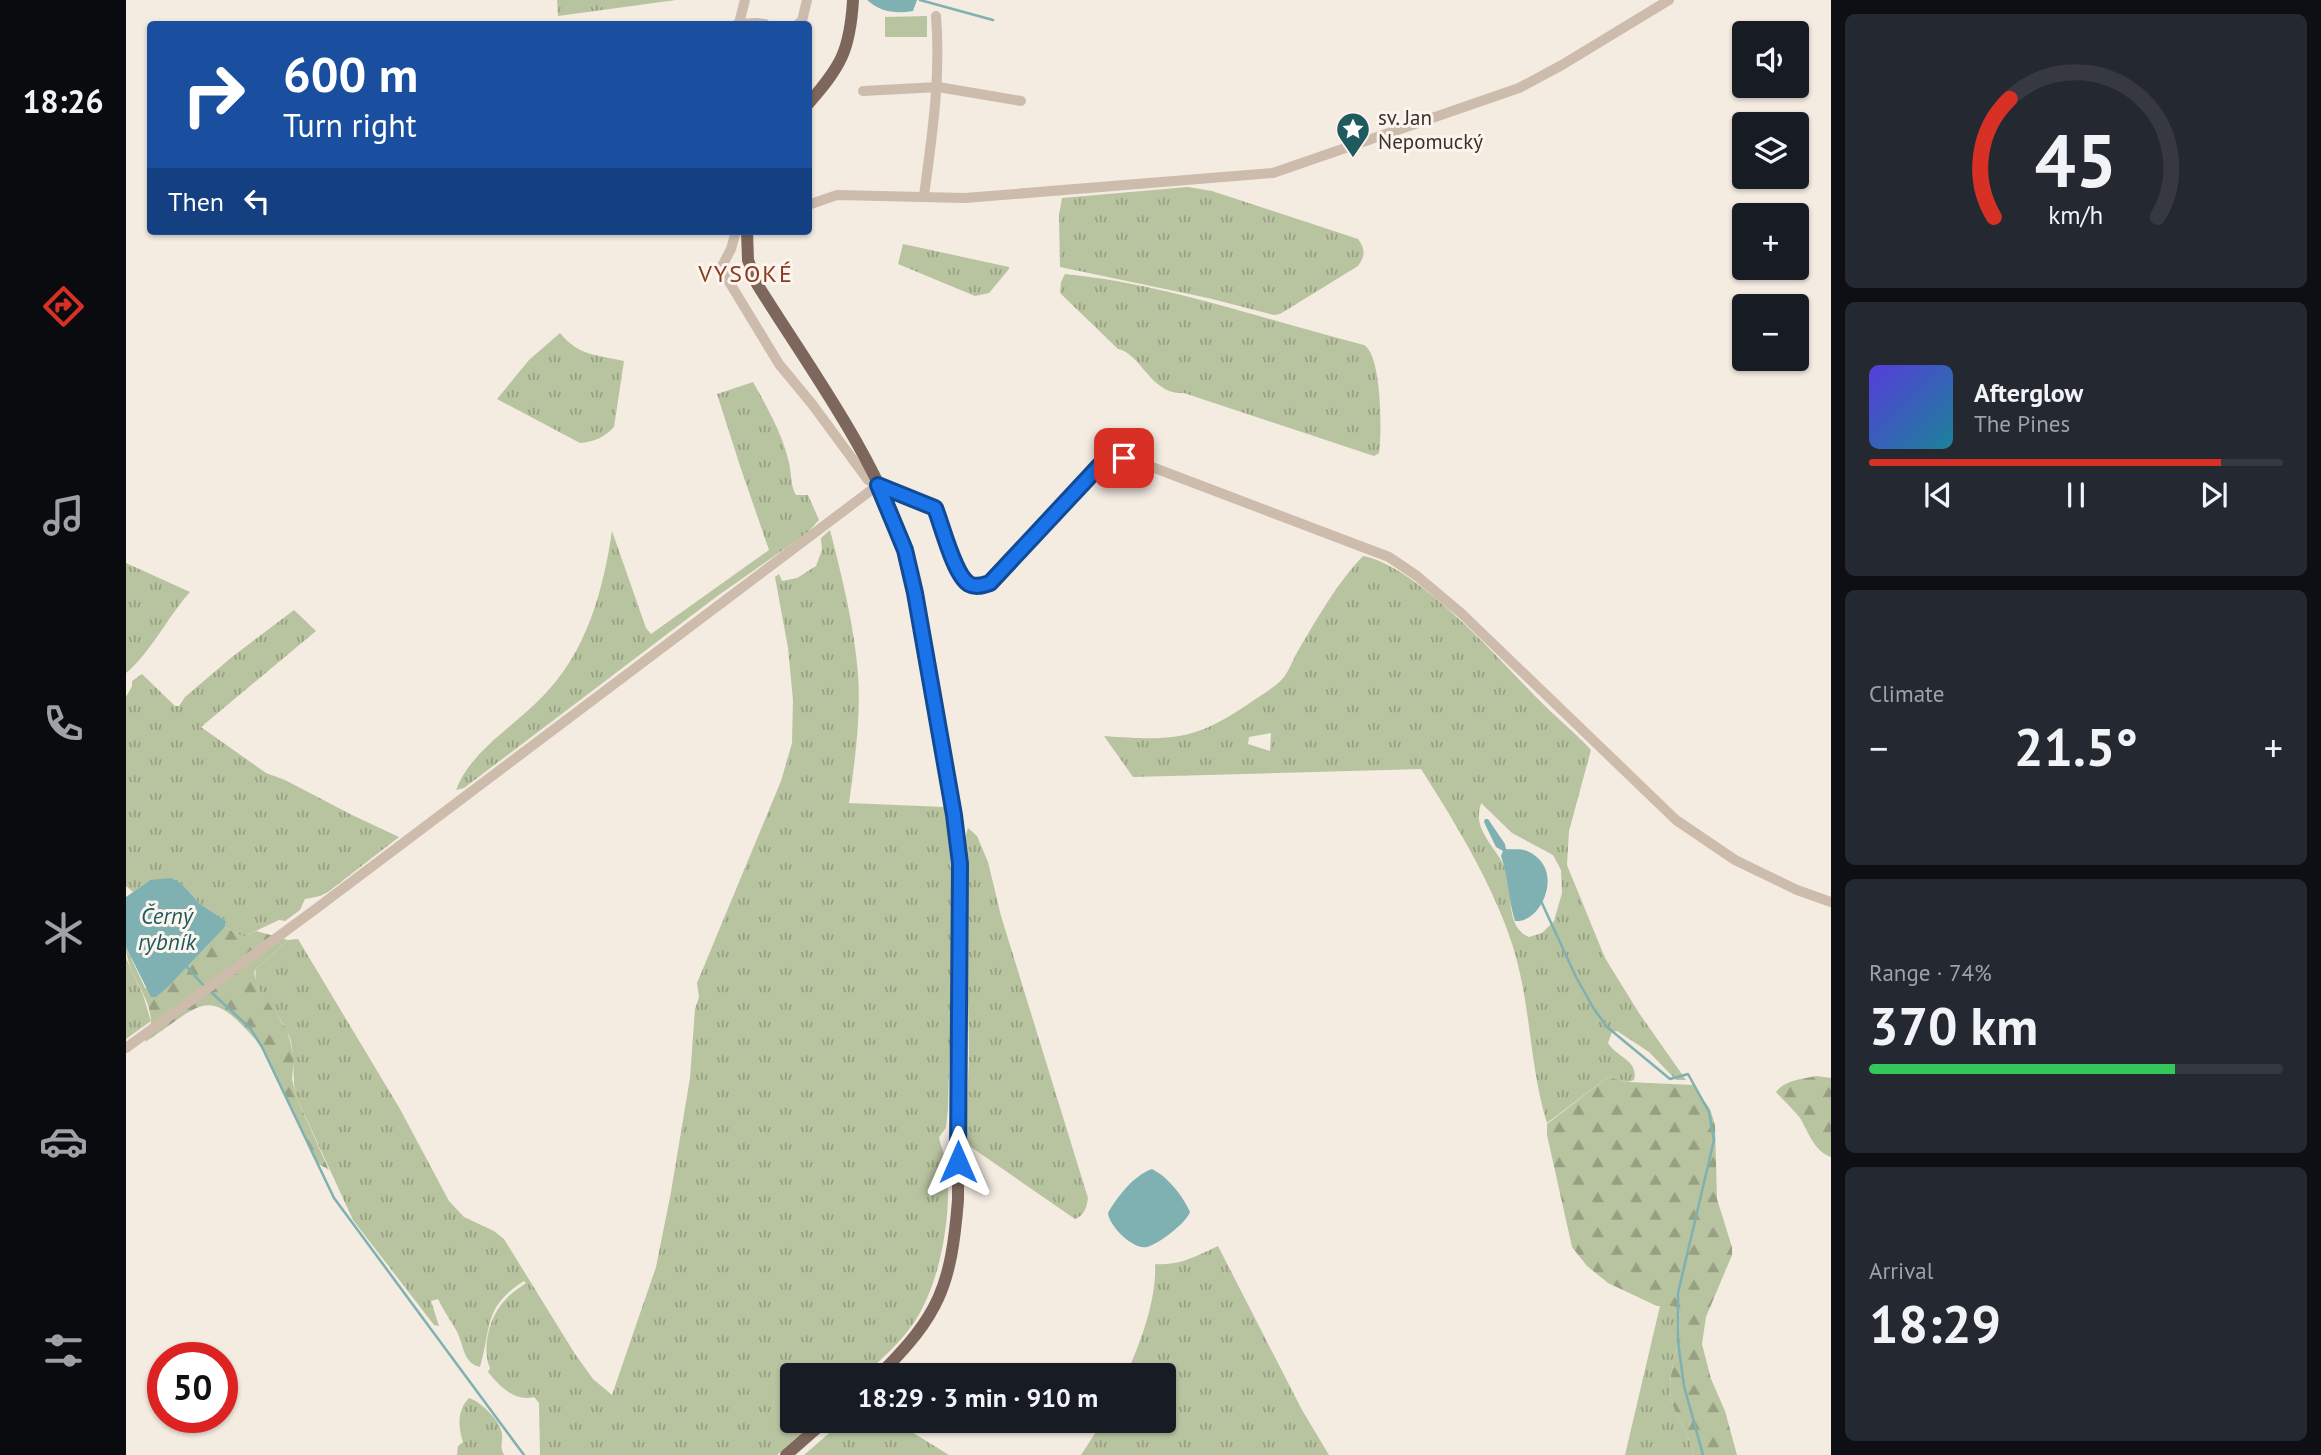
<!DOCTYPE html>
<meta charset="utf-8">
<style>
body{margin:0;font-family:"PT Sans",sans-serif;background:#242831;color:#f1f3f6;height:100vh;display:flex;flex-direction:column;font-size:26px;white-space:nowrap}
*{box-sizing:border-box;margin:0}
p{font-size:23px;color:#9ea1a6}
.icon{flex:none;width:38px;height:38px;fill:none;stroke:currentColor;stroke-width:2;stroke-linecap:round;stroke-linejoin:round}
.map{position:relative;flex:1;overflow:hidden}
.sheet{display:flex;flex-direction:column;gap:14px;padding:14px;background:#0d0f14;width:490px}
.sheet>*{flex:none}
.top-card{position:absolute;left:21px;top:21px;width:665px;height:214px;border-radius:7px;box-shadow:0 2px 5px #0004;background:#1a4fa0;color:#fff;overflow:hidden}
.buttons{position:absolute;left:1606px;top:21px;display:grid;gap:14px}
.buttons a{display:grid;place-items:center;width:77px;height:77px;border-radius:7px;background:#171b24;box-shadow:0 2px 5px #0004;font-size:35px}
.speed{position:absolute;left:21px;top:1342px;display:flex;gap:14px;font-size:35px;font-weight:700;text-align:center}
.speed>*{display:grid;place-content:center;width:91px;height:91px;border-radius:50%;background:#171b24;box-shadow:0 2px 5px #0004;line-height:1}
.speed .limit{border:10px solid #d22;background:#fff;color:#111}
.pin{position:absolute;display:grid;place-items:center;width:60px;height:60px;color:#fff;margin:-30px;border-radius:14px;box-shadow:0 4px 10px #0006}
.me{position:absolute;width:77px;margin:-38px;rotate:0deg;stroke-linejoin:round;filter:drop-shadow(0 0 5px #0008)}
.turn{display:flex;align-items:center;gap:24px;height:147px;padding:0 21px;font-size:32px}
.turn .icon{width:91px;height:91px;stroke-width:2.5}
.turn b{display:block;font-size:49px;line-height:60px}
.then{display:flex;align-items:center;height:66px;padding:0 21px;background:#0003;gap:14px;font-size:26px}
.big{font-size:52px;font-weight:700;line-height:1.1}
.sheet .tile{flex:1;display:flex;flex-direction:column;justify-content:center;gap:10px;min-width:0;padding:0 24px;border-radius:10px;background:#242831}
.sheet .dial{align-items:center;gap:0}
.dial svg{height:182px;overflow:visible;fill:none;stroke:#363941;stroke-width:7;stroke-linecap:round;text-anchor:middle}
.dial text{fill:#f1f3f6;stroke:none}
.song{display:flex;align-items:center;gap:21px}
.cover{width:84px;height:84px;border-radius:10px;background:linear-gradient(135deg,hsl(250 70% 55%),hsl(190 70% 35%))}
.played{height:7px;border-radius:4px;background:linear-gradient(90deg,#d93025 85%,#363941 85%)}
.keys{display:flex;justify-content:space-around;direction:ltr}
.heat{display:flex;justify-content:space-between;align-items:center;font-size:38px;direction:ltr}
.charge{height:10px;border-radius:5px;background:linear-gradient(90deg,#34c759 74%,#363941 0)}
.trip{position:absolute;left:654px;top:1363px;width:396px;height:70px;border-radius:7px;background:#171b24;box-shadow:0 2px 5px #0004;font-weight:700;line-height:70px;text-align:center}
main{display:flex;flex:1;min-height:0}
.menu{display:flex;flex-direction:column;width:126px;justify-content:space-around;align-items:center;background:#090b0e;color:#9ea1a6}
.menu .icon{width:49px;height:49px}
.menu .on{color:#d93025}
.menu b{font-size:32px;color:#f1f3f6}
.map>svg:first-child{display:block}
.grass{fill:url(#grass-tufts);fill-rule:evenodd}
.forest{fill:url(#forest-firs)}
.garden{fill:#b8c4a0}
.water{fill:#7fb0b2}
.lines{fill:none;stroke-linecap:round;stroke-linejoin:round}
.stream{stroke:#7fb0b2;stroke-width:2.5}
.minor{stroke:#cdbbac;stroke-width:10}
.major{stroke:#7d675c;stroke-width:12}
.route-casing{stroke:#114b97;stroke-width:18}
.route{stroke:#1a73e8;stroke-width:12}
.labels{text-anchor:middle;dominant-baseline:central;stroke-width:6;stroke-linejoin:round;paint-order:stroke}
.poi-label{font-size:21px;fill:#3b302b;stroke:#fbf5ee;text-anchor:start}
.water-label{font-size:23px;font-style:italic;fill:#1f5a5e;stroke:#fbf5ee}
.quarter-label{font-size:24px;letter-spacing:2px;fill:#8c3b22;stroke:#fbf5ee}
</style>
<main>
<nav class="menu">
<b>18:26</b>
<svg class="icon on" aria-label="directions" viewBox="0 0 24 24"><path d="M12 3l9 9-9 9-9-9zM9 14v-3h6M13 9l2 2-2 2"/></svg>
<svg class="icon" aria-label="music" viewBox="0 0 24 24"><path d="M9 18V5l10-2v13"/><circle cx="6" cy="18" r="3"/><circle cx="16" cy="16" r="3"/></svg>
<svg class="icon" aria-label="phone" viewBox="0 0 24 24"><path d="M5 4h4l2 5-3 2q2 4 5 5l2-3 5 2v4C11 20 4 13 5 4z"/></svg>
<svg class="icon" aria-label="climate" viewBox="0 0 24 24"><path d="M12 3v18M4 7l16 10M4 17L20 7"/></svg>
<svg class="icon" aria-label="car" viewBox="0 0 24 24"><path d="M5 17H2v-5l4-1 3-4h7l3 4 3 1v5h-3M9 17h6M6 11h13"/><circle cx="7" cy="17" r="2"/><circle cx="17" cy="17" r="2"/></svg>
<svg class="icon" aria-label="filters" viewBox="0 0 24 24"><path d="M4 7h16M4 17h16"/><circle cx="9" cy="7" r="2"/><circle cx="15" cy="17" r="2"/></svg>
</nav>
<div class="map">
<svg width="1705" height="1455" viewBox="0 0 1705 1455">
<defs>
<pattern id="grass-tufts" width="24" height="20" patternUnits="userSpaceOnUse" patternTransform="scale(1.75)"><rect width="24" height="20" fill="#b8c4a0"/><path d="M3 7l-1-3M5 7V3M7 7l1-3M15 17l-1-3M17 17v-4M19 17l1-3" fill="none" stroke="#97a083"/></pattern>
<pattern id="forest-firs" width="22" height="20" patternUnits="userSpaceOnUse" patternTransform="scale(1.75)"><rect width="22" height="20" fill="#b8c4a0"/><path d="M5 1l3.5 6h-7zM16 11l3.5 6h-7z" fill="#97a083"/></pattern>
</defs>
<rect width="100%" height="100%" fill="#f4ebe1"/>
<path class="grass" d="M431,0H550L432,16Z
M1062,187L1086,191L1232,239C1240,250 1239,256 1232,266L1154,314L1148,315L1082,298L934,267L933,215L936,198Z
M777,244L883,267V269L863,293L849,296L772,264Z
M939,274C1041,284 1139,320 1238,345C1256,355 1256,433 1253,453L1248,456L1058,393C1024,395 1016,354 992,349L934,293L935,282Z
M434,333C452,356 472,355 498,361L488,427C479,437 467,442 454,443L371,399L403,360Z
M627,382C641,407 657,435 663,463C666,474 664,485 670,495H682L693,520L681,533L590,597L338,788L330,790C345,750 389,726 417,696C461,651 477,591 486,531L520,628L525,634L643,550L615,469L591,394Z
M704,530C716,577 728,625 732,674C735,717 729,760 723,803L818,807C834,903 824,1011 822,1109L820,1128L813,1137C815,1148 820,1157 821,1168C826,1216 814,1285 787,1324C774,1343 755,1359 739,1375L667,1376V1421H689L651,1455H414L413,1403L408,1397C389,1402 373,1386 362,1372L364,1368C355,1348 364,1315 379,1300C385,1293 393,1288 400,1283L398,1281C357,1307 366,1326 354,1367C336,1363 338,1343 330,1330C324,1319 317,1310 312,1299L305,1301L313,1326L308,1325L227,1220L170,1096C165,1074 171,1052 161,1031C152,1011 125,993 130,969L162,940L172,939L274,1109L323,1201L338,1217L368,1231L378,1239L449,1354L467,1379L486,1395L530,1267L545,1192L564,1078L569,1009L573,997L571,983L655,781L666,743L667,700L662,648L649,577L653,574L656,581L671,578L690,566L696,550L695,538Z
M1237,556C1291,566 1372,658 1411,698C1428,716 1448,731 1465,750L1443,831L1441,865L1479,958L1513,1013L1560,1080H1550L1523,1052L1491,1031L1486,1032L1482,1043C1490,1057 1513,1060 1508,1080L1502,1082L1482,1077L1421,1123C1405,1072 1405,1017 1392,965C1377,901 1331,825 1295,769L1007,777L978,736C1047,741 1070,741 1128,700C1138,693 1151,686 1158,677C1164,669 1168,657 1173,649C1192,617 1211,583 1237,556ZM1145,733L1144,751L1122,744L1123,737ZM1355,803L1386,833L1427,855L1435,870L1436,893L1428,921L1416,933L1403,937C1379,927 1387,893 1381,873C1375,854 1355,838 1353,819C1352,814 1354,808 1355,803Z
M0,563L64,592C43,615 23,655 0,673Z
M168,610L190,631L75,727L140,773L159,780L226,815L273,837L202,892L194,896L179,899L174,910L159,921L153,920L117,937L99,927L100,921L74,904L56,884L24,880L7,892L0,886V697L6,686V681L16,674L49,706H53L59,697L106,657Z
M842,828L851,836L862,862L875,916L962,1198C961,1207 958,1216 949,1219L842,1145L840,1140L843,1054L839,838Z
M0,958L17,995L25,1021L0,1039Z
M1092,1246L1176,1410L1203,1455H955L977,1421H1038V1376L1000,1375C1014,1344 1031,1299 1029,1264C1054,1266 1070,1256 1092,1246Z
M1534,1306H1547L1553,1309C1557,1336 1545,1360 1544,1387C1543,1411 1564,1432 1568,1455H1499Z
M343,1398C354,1401 375,1421 376,1434C377,1444 373,1444 378,1455H331L332,1446L337,1442C332,1428 331,1410 343,1398Z
M717,1421H768L823,1455H678Z"/>
<path class="forest" d="M99,927L117,937L130,931L162,940L130,969L128,973L132,988L161,1030L168,1057L166,1079L170,1096L203,1170L191,1163L136,1047C81,983 80,1002 19,1042C21,1036 25,1027 25,1021C25,997 0,972 0,947L19,988L43,986Z
M1690,1076L1705,1078V1157C1688,1151 1683,1133 1674,1118C1667,1109 1658,1101 1650,1092C1659,1080 1676,1079 1690,1076Z
M1482,1077L1502,1082L1567,1085L1584,1109L1589,1125L1591,1199L1606,1247V1255L1580,1317L1576,1344L1585,1379L1599,1411L1611,1455H1568C1564,1432 1543,1411 1544,1387C1545,1360 1557,1336 1553,1309L1547,1306H1531L1482,1283L1461,1266L1446,1247L1421,1135V1124Z"/>
<path class="garden" d="M801,16V37H759V17Z"/>
<path class="water" d="M741,0H791L787,11C769,14 755,12 741,0Z
M1359,819H1362L1379,844L1380,849C1386,850 1395,848 1401,851C1441,868 1415,924 1389,921C1382,899 1383,878 1375,856L1377,851L1370,847L1358,822Z
M45,878L56,884L74,904L100,921L99,927L43,986L30,997H25L0,947V897L24,880Z
M1026,1169C1042,1177 1057,1196 1064,1212C1060,1223 1033,1244 1021,1247C1007,1250 983,1226 982,1213C991,1197 1008,1175 1026,1169Z"/>
<g class="lines">
<path class="stream" d="M794,0L867,20
M1415,901L1450,977L1468,1009L1481,1027L1544,1079L1562,1074L1583,1112L1588,1140L1552,1293V1341L1558,1386L1577,1455
M60,966L79,987
M86,993L124,1028L136,1047L208,1198L398,1455"/>
<path class="minor" d="M613,23L619,0
M611,24L630,23L639,24
M672,24L676,21L681,0
M737,91L812,87L895,101
M798,196C806,136 815,77 810,16
M682,205L711,195L839,198L1147,173L1393,88L1436,65L1543,0
M610,231L605,249L596,266L602,280L653,364L686,404L742,480L809,507C816,525 828,575 843,584C851,588 857,585 864,583L976,463L998,458L1018,464L1263,557L1291,576L1335,613L1550,820L1609,860L1671,890L1705,902
M0,1048L187,911L752,485"/>
<path class="major" d="M682,104C715,66 724,51 727,0
M621,231L622,260L631,284C684,369 748,454 779,549C792,589 797,633 804,675C815,738 827,800 833,864L832,1200C825,1286 814,1315 752,1376
M660,1455L699,1421"/>
</g>
<g class="lines">
<g class="route-casing">
<path id="route" d="M832,1162L834,864L828,815L789,593L779,550L752,485L809,508C816,525 828,575 843,584C850,588 857,585 864,583L976,463L998,458"/>
</g>
<use href="#route" class="route"/>
</g>
<defs>
<g id="sight-pin" transform="scale(1.75)"><path d="M0 17L-7.5 6A9.5 9.5 0 1 1 7.5 6Z" fill="#1f5a5e" stroke="#fbf5ee"/><path d="M0-6L1.8-2.2L6-1.7L2.9 1.2L3.7 5.4L0 3.3L-3.7 5.4L-2.9 1.2L-6-1.7L-1.8-2.2Z" fill="#fff"/></g>
</defs>
<g fill-rule="evenodd">
<use href="#sight-pin" x="1227" y="129"/>
</g>
<g class="labels">
<g class="poi-label">
<text x="1252" y="117">sv. Jan<tspan x="1252" dy="24">Nepomucký</tspan></text>
</g>
<g class="water-label">
<text x="41" y="915">Černý<tspan x="41" dy="26">rybník</tspan></text>
</g>
<g class="quarter-label">
<text x="620" y="273">VYSOKÉ</text>
</g>
</g>
</svg>
<div class="buttons">
<a><svg class="icon" aria-label="sound" viewBox="0 0 24 24"><path d="M4 9h4l5-4v14l-5-4H4zM17 9q2 3 0 6"/></svg></a>
<a><svg class="icon" aria-label="layers" viewBox="0 0 24 24"><path d="M12 4l9 5-9 5-9-5zM3 14l9 5 9-5"/></svg></a>
<a>+</a>
<a>−</a>
</div>
<div class="speed"><div class="limit">50</div></div>
<div class="pin" style="left:998px;top:458px;background:#d93025"><svg class="icon" aria-label="arrive" viewBox="0 0 24 24"><path d="M6 21V4h12l-3 4 3 4H6"/></svg></div>
<svg class="me" style="left:832px;top:1162px" viewBox="-20 -20 40 40"><path d="M0-17L14 15 0 8-14 15z" fill="#1a73e8" stroke="#fff" stroke-width="4"/></svg>
<div class="trip">18:29 · 3 min · 910 m</div>
<div class="top-card">
<div class="turn"><svg class="icon" aria-label="right" viewBox="0 0 24 24"><path d="M7 20v-9h11M14 6l5 5-5 5"/></svg><div><b>600 m</b>Turn right</div></div>
<div class="then">Then<svg class="icon" aria-label="left" viewBox="0 0 24 24"><path d="M17 20v-9H6M10 6l-5 5 5 5"/></svg></div>
</div>
</div>
<section class="sheet">
<div class="tile dial"><svg viewBox="0 0 100 80">
<path d="M14 69A42 42 0 1 1 86 69"/>
<path d="M14 69A42 42 0 0 1 21 17" stroke="#d93025"/>
<text x="50" y="56" font-size="32" font-weight="700">45</text>
<text x="50" y="72" font-size="11">km/h</text>
</svg></div>
<div class="tile">
<div class="song"><i class="cover"></i><div><b>Afterglow</b><p>The Pines</p></div></div>
<div class="played"></div>
<div class="keys"><svg class="icon" aria-label="previous" viewBox="0 0 24 24"><path d="M18 5L8 12l10 7zM5 5v14"/></svg><svg class="icon" aria-label="pause" viewBox="0 0 24 24"><path d="M8 5v14M16 5v14"/></svg><svg class="icon" aria-label="next" viewBox="0 0 24 24"><path d="M6 5l10 7-10 7zM19 5v14"/></svg></div>
</div>
<div class="tile"><p>Climate</p>
<div class="heat"><a>−</a><b class="big">21.5°</b><a>+</a></div>
</div>
<div class="tile"><p>Range · 74%</p><b class="big">370 km</b><div class="charge"></div></div>
<div class="tile"><p>Arrival</p><b class="big">18:29</b></div>
</section>
</main>
